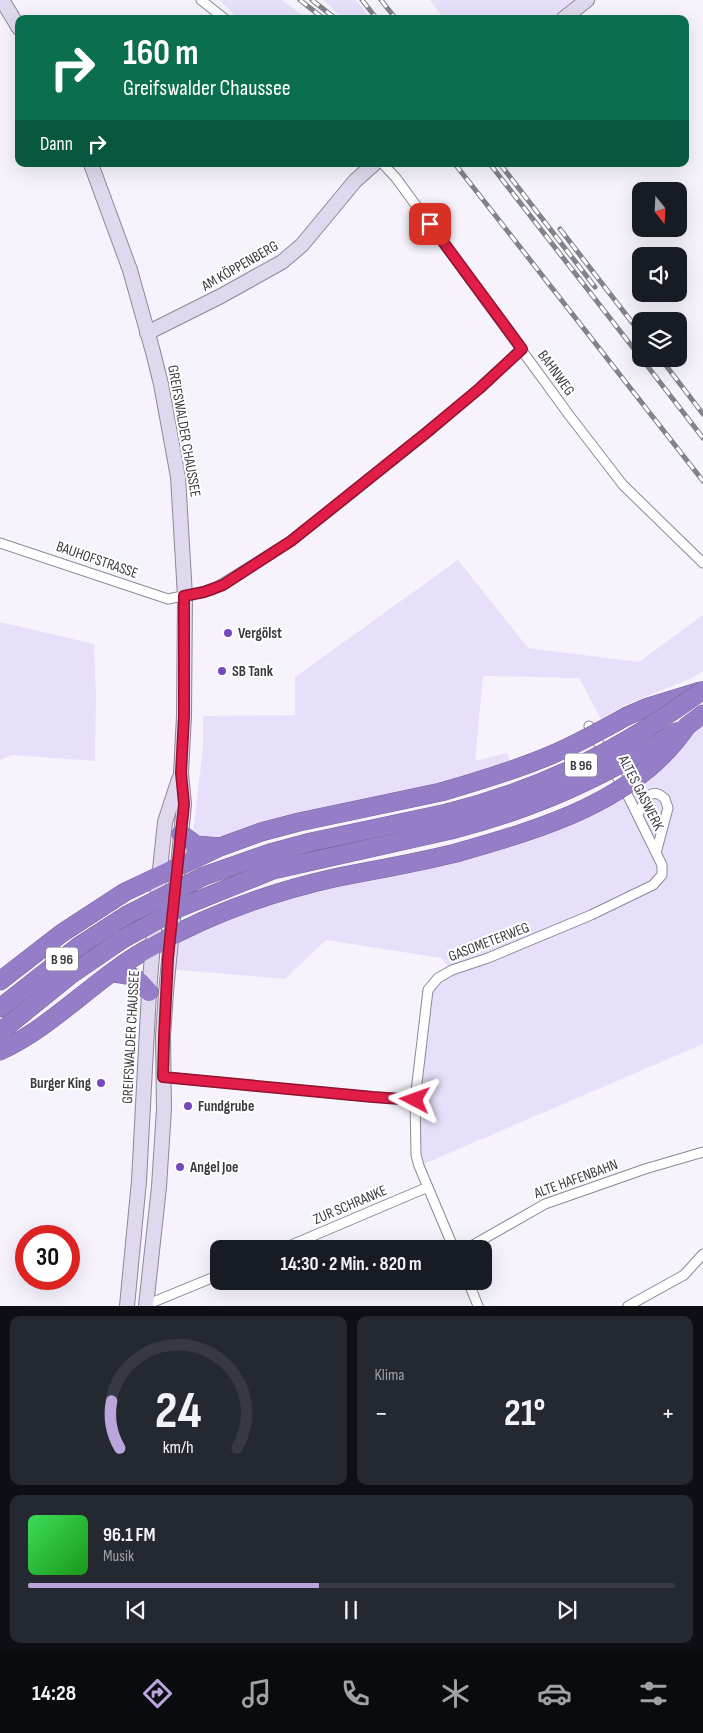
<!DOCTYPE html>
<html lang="de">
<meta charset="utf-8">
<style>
body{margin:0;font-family:"Sofia Sans Condensed",sans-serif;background:#242831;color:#f1f3f6;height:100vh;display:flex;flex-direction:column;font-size:19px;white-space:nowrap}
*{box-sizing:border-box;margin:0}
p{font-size:16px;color:#9ea1a6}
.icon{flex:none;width:28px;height:28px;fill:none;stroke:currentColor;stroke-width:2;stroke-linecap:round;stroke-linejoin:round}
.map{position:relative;height:1306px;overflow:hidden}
.side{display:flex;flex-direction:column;gap:10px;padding:10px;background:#0d0f14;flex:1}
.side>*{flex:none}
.top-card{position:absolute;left:15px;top:15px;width:674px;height:152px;border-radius:10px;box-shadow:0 5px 20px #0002;background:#0b6e4f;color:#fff;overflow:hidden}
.needle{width:32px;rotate:162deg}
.tools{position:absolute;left:632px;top:182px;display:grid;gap:10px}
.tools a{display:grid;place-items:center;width:55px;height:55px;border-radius:10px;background:#171b24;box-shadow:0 5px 20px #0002;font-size:25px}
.speed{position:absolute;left:15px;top:1225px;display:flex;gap:10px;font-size:25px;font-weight:700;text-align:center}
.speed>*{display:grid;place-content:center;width:65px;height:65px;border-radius:50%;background:#171b24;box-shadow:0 5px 20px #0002;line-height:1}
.speed .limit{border:8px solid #d22;background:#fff;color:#111}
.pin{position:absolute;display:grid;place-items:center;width:42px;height:42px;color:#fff;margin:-21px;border-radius:10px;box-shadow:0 2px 8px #0006}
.me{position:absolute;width:55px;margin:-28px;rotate:274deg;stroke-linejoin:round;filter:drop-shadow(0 0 4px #0008)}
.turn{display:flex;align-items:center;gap:18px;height:105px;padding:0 25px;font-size:22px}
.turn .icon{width:65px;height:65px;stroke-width:2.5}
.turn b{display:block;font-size:35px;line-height:42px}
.then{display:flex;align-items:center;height:48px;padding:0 25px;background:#0003;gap:10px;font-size:19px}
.big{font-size:38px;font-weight:700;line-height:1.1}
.side .card{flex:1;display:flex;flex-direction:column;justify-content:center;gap:8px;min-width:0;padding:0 18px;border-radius:10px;background:#242831}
.side .dial{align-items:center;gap:0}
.dial svg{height:130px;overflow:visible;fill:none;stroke:#363941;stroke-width:7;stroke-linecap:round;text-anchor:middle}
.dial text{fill:#f1f3f6;stroke:none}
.song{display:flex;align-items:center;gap:15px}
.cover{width:60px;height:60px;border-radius:8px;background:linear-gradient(135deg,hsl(130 70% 55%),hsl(120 70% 35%))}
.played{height:5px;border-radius:2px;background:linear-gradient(90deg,#baa6dd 45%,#363941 45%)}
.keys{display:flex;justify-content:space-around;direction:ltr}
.heat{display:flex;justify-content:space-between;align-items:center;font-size:28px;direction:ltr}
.side .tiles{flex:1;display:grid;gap:10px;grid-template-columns:1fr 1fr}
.card:last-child{grid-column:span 2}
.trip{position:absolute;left:210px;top:1240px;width:282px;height:50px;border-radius:10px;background:#171b24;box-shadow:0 5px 20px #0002;font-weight:700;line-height:50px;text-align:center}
.menu{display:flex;height:80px;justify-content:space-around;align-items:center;background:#090b0e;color:#9ea1a6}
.menu .icon{width:35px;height:35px}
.menu .active{color:#baa6dd}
.menu b{font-size:22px;color:#f1f3f6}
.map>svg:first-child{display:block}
.green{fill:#e8e0fa}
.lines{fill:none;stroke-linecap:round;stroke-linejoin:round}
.street-casing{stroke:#8c8897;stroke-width:11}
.secondary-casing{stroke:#8c8897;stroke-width:16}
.highway-casing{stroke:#766698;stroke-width:19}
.street{stroke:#fff;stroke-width:9}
.secondary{stroke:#e0d8ee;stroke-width:14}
.highway{stroke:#967dc7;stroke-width:18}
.rail-casing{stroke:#838189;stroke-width:5}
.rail{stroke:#fff;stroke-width:3;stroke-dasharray:9;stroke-linecap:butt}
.highway-bridge-casing{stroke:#766698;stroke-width:19;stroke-linecap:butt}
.highway-bridge{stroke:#967dc7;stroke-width:18}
.route-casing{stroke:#92132f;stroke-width:12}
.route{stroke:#e11d48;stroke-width:9}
.poi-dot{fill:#7747be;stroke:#fff;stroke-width:2}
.labels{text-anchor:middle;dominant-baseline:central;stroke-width:4;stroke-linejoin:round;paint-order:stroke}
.shield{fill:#fff;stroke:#767579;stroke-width:1}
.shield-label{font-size:14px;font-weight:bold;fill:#3b3a40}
.street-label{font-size:15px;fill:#3b3a40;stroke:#fff}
.poi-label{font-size:15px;font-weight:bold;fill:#3b3a40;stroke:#fff;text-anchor:start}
</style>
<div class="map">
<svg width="703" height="1306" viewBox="0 0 703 1306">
<rect width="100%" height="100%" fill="#f6f3fd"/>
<path class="green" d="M219,0H282L307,19H239Z
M323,0H356L371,19H344Z
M430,0H573L550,19H444Z
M458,560L528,648L639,662L703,615V671L692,678L625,705L601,719L579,678L483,676L475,761L507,753L510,761L430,785L384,794L271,823L221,839L200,840L193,833L203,748V716L295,715V677Z
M0,622L94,644L96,695L95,761L12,755L0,760Z
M703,714V1044L419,1166L416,1137L428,990L452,970L441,958L326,940L285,979L168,969L170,937L221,914L428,860L590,806Z"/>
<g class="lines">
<g class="street-casing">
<path id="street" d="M201,0L225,19
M383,164L396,178L569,415L623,485L703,563
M0,543L168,599L212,590L291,541L331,510L427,433L480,388L522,349
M638,815C643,803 650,784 665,799L668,808L656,853
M163,1077L373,1097L415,1100
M282,1249L428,1187
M454,1249L419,1166L416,1155L415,1100L428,990L438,978L452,970L488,958L591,915L653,885L662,875V865L629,798L589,726
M466,1249L545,1204L645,1169L703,1152
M468,1281L478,1306
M146,1305L219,1275
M628,1306L684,1275L703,1254"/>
</g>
<g class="secondary-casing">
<path id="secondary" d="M2,0L19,28
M563,19L587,0
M91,164L130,270L153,352L161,384L178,477L185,596L184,716L181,773L184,804L166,992L163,1037L164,1109L159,1187L146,1306
M147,333L221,296L282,262L302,245L355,181L374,164
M127,1306L139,1181L149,992L156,907L165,822L179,779"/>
</g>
<g class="highway-casing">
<path id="highway" d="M627,716L648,707L700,691
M687,726L703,714
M181,834L196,845L220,847
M204,876L270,853L311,842L447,813
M201,899L273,870L451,830
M113,973C134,976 135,975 149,992
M0,981L62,933L125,892L220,847L261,832L299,822L441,792
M0,1008L79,946L127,915
M0,1032L69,976L123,939
M0,1051C56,1025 98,975 153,946C208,915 272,892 334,878C374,870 416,863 456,853"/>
</g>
<use href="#street" class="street"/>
<use href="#secondary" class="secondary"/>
<use href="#highway" class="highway"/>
<g class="rail-casing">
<path id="rail" d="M300,0L324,19
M312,0L336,19
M362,0L377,19
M381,0L396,19
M455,164L703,481
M490,164L641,358
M500,164L595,287
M560,229L641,334
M642,359L703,438
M661,359L703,414"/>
</g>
<use href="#rail" class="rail"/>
<g class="highway-bridge-casing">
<path id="highway-bridge" d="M441,792C479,781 516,770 551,755C577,744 602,730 627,716
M447,813C545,788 621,750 703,690
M451,830C537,808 603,777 678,731
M456,853C540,829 636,802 687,726
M127,915L204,876
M123,939L179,908L201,899"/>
</g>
<use href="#highway-bridge" class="highway-bridge"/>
</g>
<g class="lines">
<g class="route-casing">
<path id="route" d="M415,1100L373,1097L163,1077L164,1037L168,958L184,804L181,773L184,716V596L204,592L223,585L291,541L426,433L480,388L522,349L430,224"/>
</g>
<use href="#route" class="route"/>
</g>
<g class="poi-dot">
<circle cx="228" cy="633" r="5"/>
<circle cx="222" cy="671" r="5"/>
<circle cx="101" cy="1083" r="5"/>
<circle cx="188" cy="1106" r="5"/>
<circle cx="180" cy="1167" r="5"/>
</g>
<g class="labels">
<g class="shield">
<rect x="565" y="753.5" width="32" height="23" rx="4"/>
<rect x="46" y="947.5" width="32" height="23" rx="4"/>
</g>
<g class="shield-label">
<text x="581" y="765">B 96</text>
<text x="62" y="959">B 96</text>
</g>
<g class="street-label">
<text transform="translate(240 266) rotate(-30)">AM KÖPPENBERG</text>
<text transform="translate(556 373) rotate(54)">BAHNWEG</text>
<text transform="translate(184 431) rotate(80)">GREIFSWALDER CHAUSSEE</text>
<text transform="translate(97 560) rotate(19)">BAUHOFSTRASSE</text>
<text transform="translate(641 793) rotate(63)">ALTES GASWERK</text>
<text transform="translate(489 942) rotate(-21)">GASOMETERWEG</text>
<text transform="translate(131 1037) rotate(-87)">GREIFSWALDER CHAUSSEE</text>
<text transform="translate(576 1179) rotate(-20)">ALTE HAFENBAHN</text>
<text transform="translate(350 1205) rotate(-23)">ZUR SCHRANKE</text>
</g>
<g class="poi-label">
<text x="238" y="633">Vergölst</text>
<text x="232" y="671">SB Tank</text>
<text x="91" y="1083" text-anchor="end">Burger King</text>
<text x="198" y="1106">Fundgrube</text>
<text x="190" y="1167">Angel Joe</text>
</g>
</g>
</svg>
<div class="tools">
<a><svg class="needle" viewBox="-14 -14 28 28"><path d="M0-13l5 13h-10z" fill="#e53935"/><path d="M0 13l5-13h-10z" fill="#9ea1a6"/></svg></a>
<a><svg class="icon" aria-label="sound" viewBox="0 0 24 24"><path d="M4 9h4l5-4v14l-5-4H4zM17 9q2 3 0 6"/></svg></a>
<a><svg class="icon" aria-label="layers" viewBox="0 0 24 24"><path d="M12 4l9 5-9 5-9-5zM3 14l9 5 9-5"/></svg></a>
</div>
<div class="speed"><div class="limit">30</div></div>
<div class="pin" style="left:430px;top:224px;background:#d93025"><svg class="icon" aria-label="arrive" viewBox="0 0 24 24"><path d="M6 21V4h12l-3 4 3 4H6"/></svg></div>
<svg class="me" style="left:415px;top:1100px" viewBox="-20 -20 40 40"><path d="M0-17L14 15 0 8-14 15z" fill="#e11d48" stroke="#fff" stroke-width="4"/></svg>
<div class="trip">14:30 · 2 Min. · 820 m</div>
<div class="top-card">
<div class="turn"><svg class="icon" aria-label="right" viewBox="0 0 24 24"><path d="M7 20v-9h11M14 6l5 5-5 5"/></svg><div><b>160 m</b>Greifswalder Chaussee</div></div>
<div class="then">Dann<svg class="icon" aria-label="right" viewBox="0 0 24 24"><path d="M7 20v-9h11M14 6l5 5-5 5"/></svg></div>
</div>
</div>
<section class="side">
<div class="tiles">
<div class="card dial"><svg viewBox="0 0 100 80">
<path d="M14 69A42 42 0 1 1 86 69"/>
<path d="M14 69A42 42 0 0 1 9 40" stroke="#baa6dd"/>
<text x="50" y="56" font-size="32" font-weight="700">24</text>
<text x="50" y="72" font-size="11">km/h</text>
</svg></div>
<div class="card"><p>Klima</p>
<div class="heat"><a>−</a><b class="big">21°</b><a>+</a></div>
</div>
<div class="card">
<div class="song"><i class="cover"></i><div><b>96.1 FM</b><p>Musik</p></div></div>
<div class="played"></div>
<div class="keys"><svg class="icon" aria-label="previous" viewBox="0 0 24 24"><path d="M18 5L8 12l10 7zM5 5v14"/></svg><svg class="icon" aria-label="pause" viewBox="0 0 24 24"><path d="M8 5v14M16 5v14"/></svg><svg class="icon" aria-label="next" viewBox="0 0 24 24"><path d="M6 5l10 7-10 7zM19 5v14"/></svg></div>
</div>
</div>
</section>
<nav class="menu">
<b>14:28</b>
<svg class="icon active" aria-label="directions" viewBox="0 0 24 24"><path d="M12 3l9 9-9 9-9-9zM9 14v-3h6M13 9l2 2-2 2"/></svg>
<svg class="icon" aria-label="music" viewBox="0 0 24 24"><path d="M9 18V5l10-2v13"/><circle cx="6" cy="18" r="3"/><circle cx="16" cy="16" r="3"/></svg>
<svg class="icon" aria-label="phone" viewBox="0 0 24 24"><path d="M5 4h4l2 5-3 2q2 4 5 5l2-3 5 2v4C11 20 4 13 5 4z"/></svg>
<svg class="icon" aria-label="climate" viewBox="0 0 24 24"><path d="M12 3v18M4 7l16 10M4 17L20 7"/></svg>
<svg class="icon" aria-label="car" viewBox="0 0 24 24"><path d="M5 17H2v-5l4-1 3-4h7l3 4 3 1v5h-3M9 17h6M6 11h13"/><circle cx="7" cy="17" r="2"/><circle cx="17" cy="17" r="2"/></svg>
<svg class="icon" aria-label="filters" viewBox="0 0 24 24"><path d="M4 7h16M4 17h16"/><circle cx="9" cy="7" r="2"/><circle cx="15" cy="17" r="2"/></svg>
</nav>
